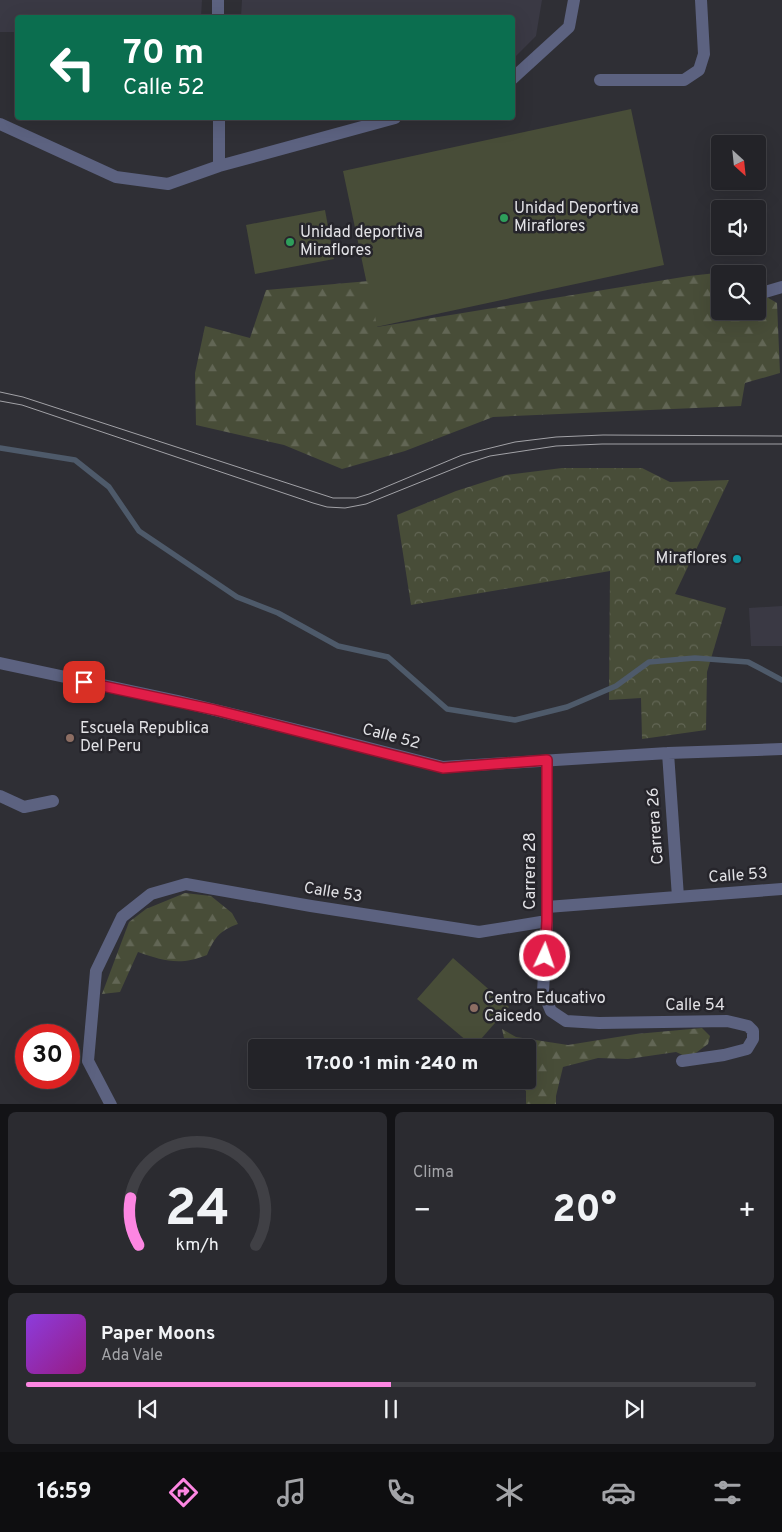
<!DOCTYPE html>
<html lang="es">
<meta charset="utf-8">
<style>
body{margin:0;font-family:Overpass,sans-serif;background:#2b2b30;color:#f1f3f6;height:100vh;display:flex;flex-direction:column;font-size:19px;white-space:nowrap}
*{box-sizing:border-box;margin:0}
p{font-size:16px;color:#a3a4a8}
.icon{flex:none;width:28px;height:28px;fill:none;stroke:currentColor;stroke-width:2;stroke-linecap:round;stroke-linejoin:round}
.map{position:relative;height:1104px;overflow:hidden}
.details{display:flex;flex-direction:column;gap:8px;padding:8px;background:#131316;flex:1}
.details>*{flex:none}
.guide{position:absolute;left:15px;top:15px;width:500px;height:105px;border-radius:5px;box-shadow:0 5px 20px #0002,0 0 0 1px #404045;background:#0b6e4f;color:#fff;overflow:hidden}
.needle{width:32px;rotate:153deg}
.tools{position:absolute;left:711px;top:135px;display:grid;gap:10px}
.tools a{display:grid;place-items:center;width:55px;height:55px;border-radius:5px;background:#232328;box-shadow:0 5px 20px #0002,0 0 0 1px #404045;font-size:25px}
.speed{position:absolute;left:15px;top:1024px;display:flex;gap:10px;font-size:25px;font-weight:700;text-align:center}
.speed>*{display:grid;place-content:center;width:65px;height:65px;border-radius:50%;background:#232328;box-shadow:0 5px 20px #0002,0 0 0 1px #404045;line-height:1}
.speed .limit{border:8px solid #d22;background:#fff;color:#111}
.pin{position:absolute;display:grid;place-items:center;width:42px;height:42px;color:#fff;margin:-21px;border-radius:10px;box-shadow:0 2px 8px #0006}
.me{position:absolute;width:55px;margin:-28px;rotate:3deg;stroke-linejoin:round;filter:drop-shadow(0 0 4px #0008)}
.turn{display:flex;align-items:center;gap:18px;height:105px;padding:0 25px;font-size:22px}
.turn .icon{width:65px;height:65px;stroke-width:2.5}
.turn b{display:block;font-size:35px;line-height:42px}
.big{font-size:38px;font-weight:800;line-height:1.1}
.details .tile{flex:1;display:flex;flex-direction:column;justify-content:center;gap:8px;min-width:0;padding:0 18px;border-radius:8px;background:#2b2b30}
.details .dial{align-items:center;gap:0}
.dial svg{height:130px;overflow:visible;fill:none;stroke:#404045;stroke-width:7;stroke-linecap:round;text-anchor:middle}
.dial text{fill:#f1f3f6;stroke:none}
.song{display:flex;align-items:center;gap:15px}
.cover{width:60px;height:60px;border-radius:8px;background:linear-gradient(135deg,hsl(270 70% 55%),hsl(310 70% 35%))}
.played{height:5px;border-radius:2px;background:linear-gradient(90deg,#fd86e2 50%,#404045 50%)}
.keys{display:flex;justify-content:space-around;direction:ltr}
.heat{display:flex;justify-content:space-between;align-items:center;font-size:28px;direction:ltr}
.details .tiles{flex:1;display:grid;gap:8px;grid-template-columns:1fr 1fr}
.tile:last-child{grid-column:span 2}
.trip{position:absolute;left:248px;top:1039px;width:288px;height:50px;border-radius:5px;background:#232328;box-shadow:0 5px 20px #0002,0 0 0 1px #404045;font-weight:800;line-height:50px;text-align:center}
.tab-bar{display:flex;height:80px;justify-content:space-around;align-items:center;background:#0e0e10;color:#a3a4a8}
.tab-bar .icon{width:35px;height:35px}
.tab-bar .active{color:#fd86e2}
.tab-bar b{font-size:22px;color:#f1f3f6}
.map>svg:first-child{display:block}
.built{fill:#3a3944}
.grass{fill:#484d38}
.forest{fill:url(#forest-firs)}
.park{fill:url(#park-crowns)}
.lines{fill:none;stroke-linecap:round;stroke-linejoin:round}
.stream{stroke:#4e5a6a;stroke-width:5.5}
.minor{stroke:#5c6280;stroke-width:12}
.tram{stroke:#a2a2a7;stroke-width:1}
.route-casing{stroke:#92132f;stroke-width:12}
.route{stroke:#e11d48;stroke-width:9}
.leisure-dot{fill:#2e9e5b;stroke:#26252b;stroke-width:2}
.culture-dot{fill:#0f9aa8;stroke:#26252b;stroke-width:2}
.education-dot{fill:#8d6e63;stroke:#26252b;stroke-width:2}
.labels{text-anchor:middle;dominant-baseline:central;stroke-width:5;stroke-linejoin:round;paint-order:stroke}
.poi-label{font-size:16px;fill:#e2e2e6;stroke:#26252b;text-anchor:start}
.street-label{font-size:16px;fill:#e2e2e6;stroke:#26252b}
</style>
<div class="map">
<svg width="782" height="1105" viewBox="0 0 782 1105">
<defs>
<pattern id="forest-firs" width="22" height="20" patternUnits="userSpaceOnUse" patternTransform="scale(1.25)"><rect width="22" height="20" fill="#484d38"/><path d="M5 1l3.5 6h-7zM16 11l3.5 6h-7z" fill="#626655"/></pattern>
<pattern id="park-crowns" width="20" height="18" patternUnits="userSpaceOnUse" patternTransform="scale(1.25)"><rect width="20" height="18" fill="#484d38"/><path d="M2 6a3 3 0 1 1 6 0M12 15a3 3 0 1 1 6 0" fill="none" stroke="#626655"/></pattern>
</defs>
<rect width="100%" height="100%" fill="#2f2f35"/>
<path class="built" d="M0,0H202L201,17L18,18L17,32H0Z
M242,0H542L536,36L513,59L512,18L241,17Z
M782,606V646H751L749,608Z"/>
<path class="grass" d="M631,109L664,265L376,327L343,171Z
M325,210L334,259L255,274L246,225Z
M453,958L509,1007L474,1047L417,999Z"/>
<path class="forest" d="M725,272L728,274H720V311H758V292L777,303L780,373L745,383L741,406L493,417L405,451L342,469L284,445L196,425L195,373L205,326L250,338L266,290L369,281L377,327L689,276Z
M185,893L211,896L232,913L238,924C219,931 215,937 207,955C180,966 164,961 138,952L120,992L102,994L129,922L146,909Z
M702,1028L710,1036L708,1044L689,1058L676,1052L628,1059L598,1058L563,1067L556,1096V1104L526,1105V1091L515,1080H526V1048L506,1047L502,1029L516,1037L568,1045L636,1034Z"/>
<path class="park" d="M562,468H642L670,482L729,480L675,594L726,608L707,672L706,730L642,739L641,698L609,700L610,571L411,605L397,515L456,491L506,475Z"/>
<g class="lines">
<path class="stream" d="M0,448L75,460L109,487L139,531L237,597L278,613L338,646L388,657L447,709L515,720L567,707L616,686L649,662L695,658L748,662L782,680"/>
<path class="minor" d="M218,18V0
M512,79L569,27L574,0
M600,80H684L699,70L704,54L701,0
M219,118V166
M0,124L116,177L168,184L219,166L395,118
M765,292L782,287
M0,663L178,701L326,737L443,767L668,753L782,749
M668,753L678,897
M547,760V921L543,992L551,1011L566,1021L599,1023L727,1021L748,1026L753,1031V1039L747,1049L724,1055L682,1061
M0,796L24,807L53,801
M547,907L782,889
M111,1105L88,1061L96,971L122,917L151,894L186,884L311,906L479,932L547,921"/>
<path class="tram" d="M0,392L23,397L333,498H356L369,494L462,455L515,442L556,437L603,435L782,436
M0,401L22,405L313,503L327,507L345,508L366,504L468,463L490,456L556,446L602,444H782"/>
</g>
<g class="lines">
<g class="route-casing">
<path id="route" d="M84,682L215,710L443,768L547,760V921L545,956"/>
</g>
<use href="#route" class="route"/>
</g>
<g class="leisure-dot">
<circle cx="504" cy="218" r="5"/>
<circle cx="290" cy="242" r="5"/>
</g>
<circle class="culture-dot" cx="737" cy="559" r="5"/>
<g class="education-dot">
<circle cx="70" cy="738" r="5"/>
<circle cx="474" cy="1008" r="5"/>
</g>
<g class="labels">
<g class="poi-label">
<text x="514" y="209">Unidad Deportiva<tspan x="514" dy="18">Miraflores</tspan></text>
<text x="300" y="233">Unidad deportiva<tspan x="300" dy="18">Miraflores</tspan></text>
<text x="727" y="559" text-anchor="end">Miraflores</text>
<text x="80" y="729">Escuela Republica<tspan x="80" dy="18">Del Peru</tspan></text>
<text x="484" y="999">Centro Educativo<tspan x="484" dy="18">Caicedo</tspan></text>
</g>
<g class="street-label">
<text transform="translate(391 737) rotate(15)">Calle 52</text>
<text transform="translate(656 826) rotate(-94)">Carrera 26</text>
<text transform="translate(531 871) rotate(-90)">Carrera 28</text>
<text transform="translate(738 876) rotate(-4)">Calle 53</text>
<text transform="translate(333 893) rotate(9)">Calle 53</text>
<text x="695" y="1006">Calle 54</text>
</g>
</g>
</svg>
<div class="tools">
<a><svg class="needle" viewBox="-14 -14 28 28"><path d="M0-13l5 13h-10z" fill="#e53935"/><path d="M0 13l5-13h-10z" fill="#a3a4a8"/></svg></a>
<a><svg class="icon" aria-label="sound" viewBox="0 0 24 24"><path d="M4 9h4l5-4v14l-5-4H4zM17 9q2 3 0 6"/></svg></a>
<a><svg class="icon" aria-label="search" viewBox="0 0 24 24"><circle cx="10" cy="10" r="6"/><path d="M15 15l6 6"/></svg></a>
</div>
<div class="speed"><div class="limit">30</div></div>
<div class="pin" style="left:84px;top:682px;background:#d93025"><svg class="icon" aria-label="arrive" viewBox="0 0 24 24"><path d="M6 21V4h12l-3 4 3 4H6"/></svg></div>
<svg class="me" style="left:545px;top:956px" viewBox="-20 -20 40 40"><circle r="17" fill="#e11d48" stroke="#fff" stroke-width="3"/><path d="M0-11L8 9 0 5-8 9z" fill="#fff"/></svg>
<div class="trip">17:00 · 1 min · 240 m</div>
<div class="guide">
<div class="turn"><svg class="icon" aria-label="left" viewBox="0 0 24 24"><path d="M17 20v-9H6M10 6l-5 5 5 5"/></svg><div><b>70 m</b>Calle 52</div></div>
</div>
</div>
<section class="details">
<div class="tiles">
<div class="tile dial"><svg viewBox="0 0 100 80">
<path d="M14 69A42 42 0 1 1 86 69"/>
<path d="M14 69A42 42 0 0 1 9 40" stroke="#fd86e2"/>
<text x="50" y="56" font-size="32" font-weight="700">24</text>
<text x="50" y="72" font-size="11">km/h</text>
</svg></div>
<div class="tile"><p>Clima</p>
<div class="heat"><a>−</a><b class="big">20°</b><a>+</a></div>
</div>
<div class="tile">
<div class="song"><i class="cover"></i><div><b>Paper Moons</b><p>Ada Vale</p></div></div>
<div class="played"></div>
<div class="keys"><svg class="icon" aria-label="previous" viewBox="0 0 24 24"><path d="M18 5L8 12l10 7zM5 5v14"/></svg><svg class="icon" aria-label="pause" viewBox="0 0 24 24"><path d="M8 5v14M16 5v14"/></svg><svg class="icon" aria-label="next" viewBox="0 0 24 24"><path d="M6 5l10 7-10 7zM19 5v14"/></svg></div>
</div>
</div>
</section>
<nav class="tab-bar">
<b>16:59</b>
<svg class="icon active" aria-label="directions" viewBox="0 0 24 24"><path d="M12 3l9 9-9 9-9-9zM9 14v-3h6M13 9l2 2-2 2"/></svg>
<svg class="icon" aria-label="music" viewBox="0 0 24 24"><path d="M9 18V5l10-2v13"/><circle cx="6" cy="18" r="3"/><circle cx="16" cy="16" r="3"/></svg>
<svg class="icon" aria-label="phone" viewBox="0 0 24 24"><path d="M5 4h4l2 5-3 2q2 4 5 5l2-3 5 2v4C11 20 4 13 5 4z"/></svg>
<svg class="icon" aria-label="climate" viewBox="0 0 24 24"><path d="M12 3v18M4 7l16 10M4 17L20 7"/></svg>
<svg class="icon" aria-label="car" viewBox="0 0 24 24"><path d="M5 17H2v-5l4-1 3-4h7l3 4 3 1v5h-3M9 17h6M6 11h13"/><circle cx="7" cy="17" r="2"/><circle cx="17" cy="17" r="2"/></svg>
<svg class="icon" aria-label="filters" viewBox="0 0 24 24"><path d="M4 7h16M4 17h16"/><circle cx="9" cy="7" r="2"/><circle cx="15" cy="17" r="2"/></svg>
</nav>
